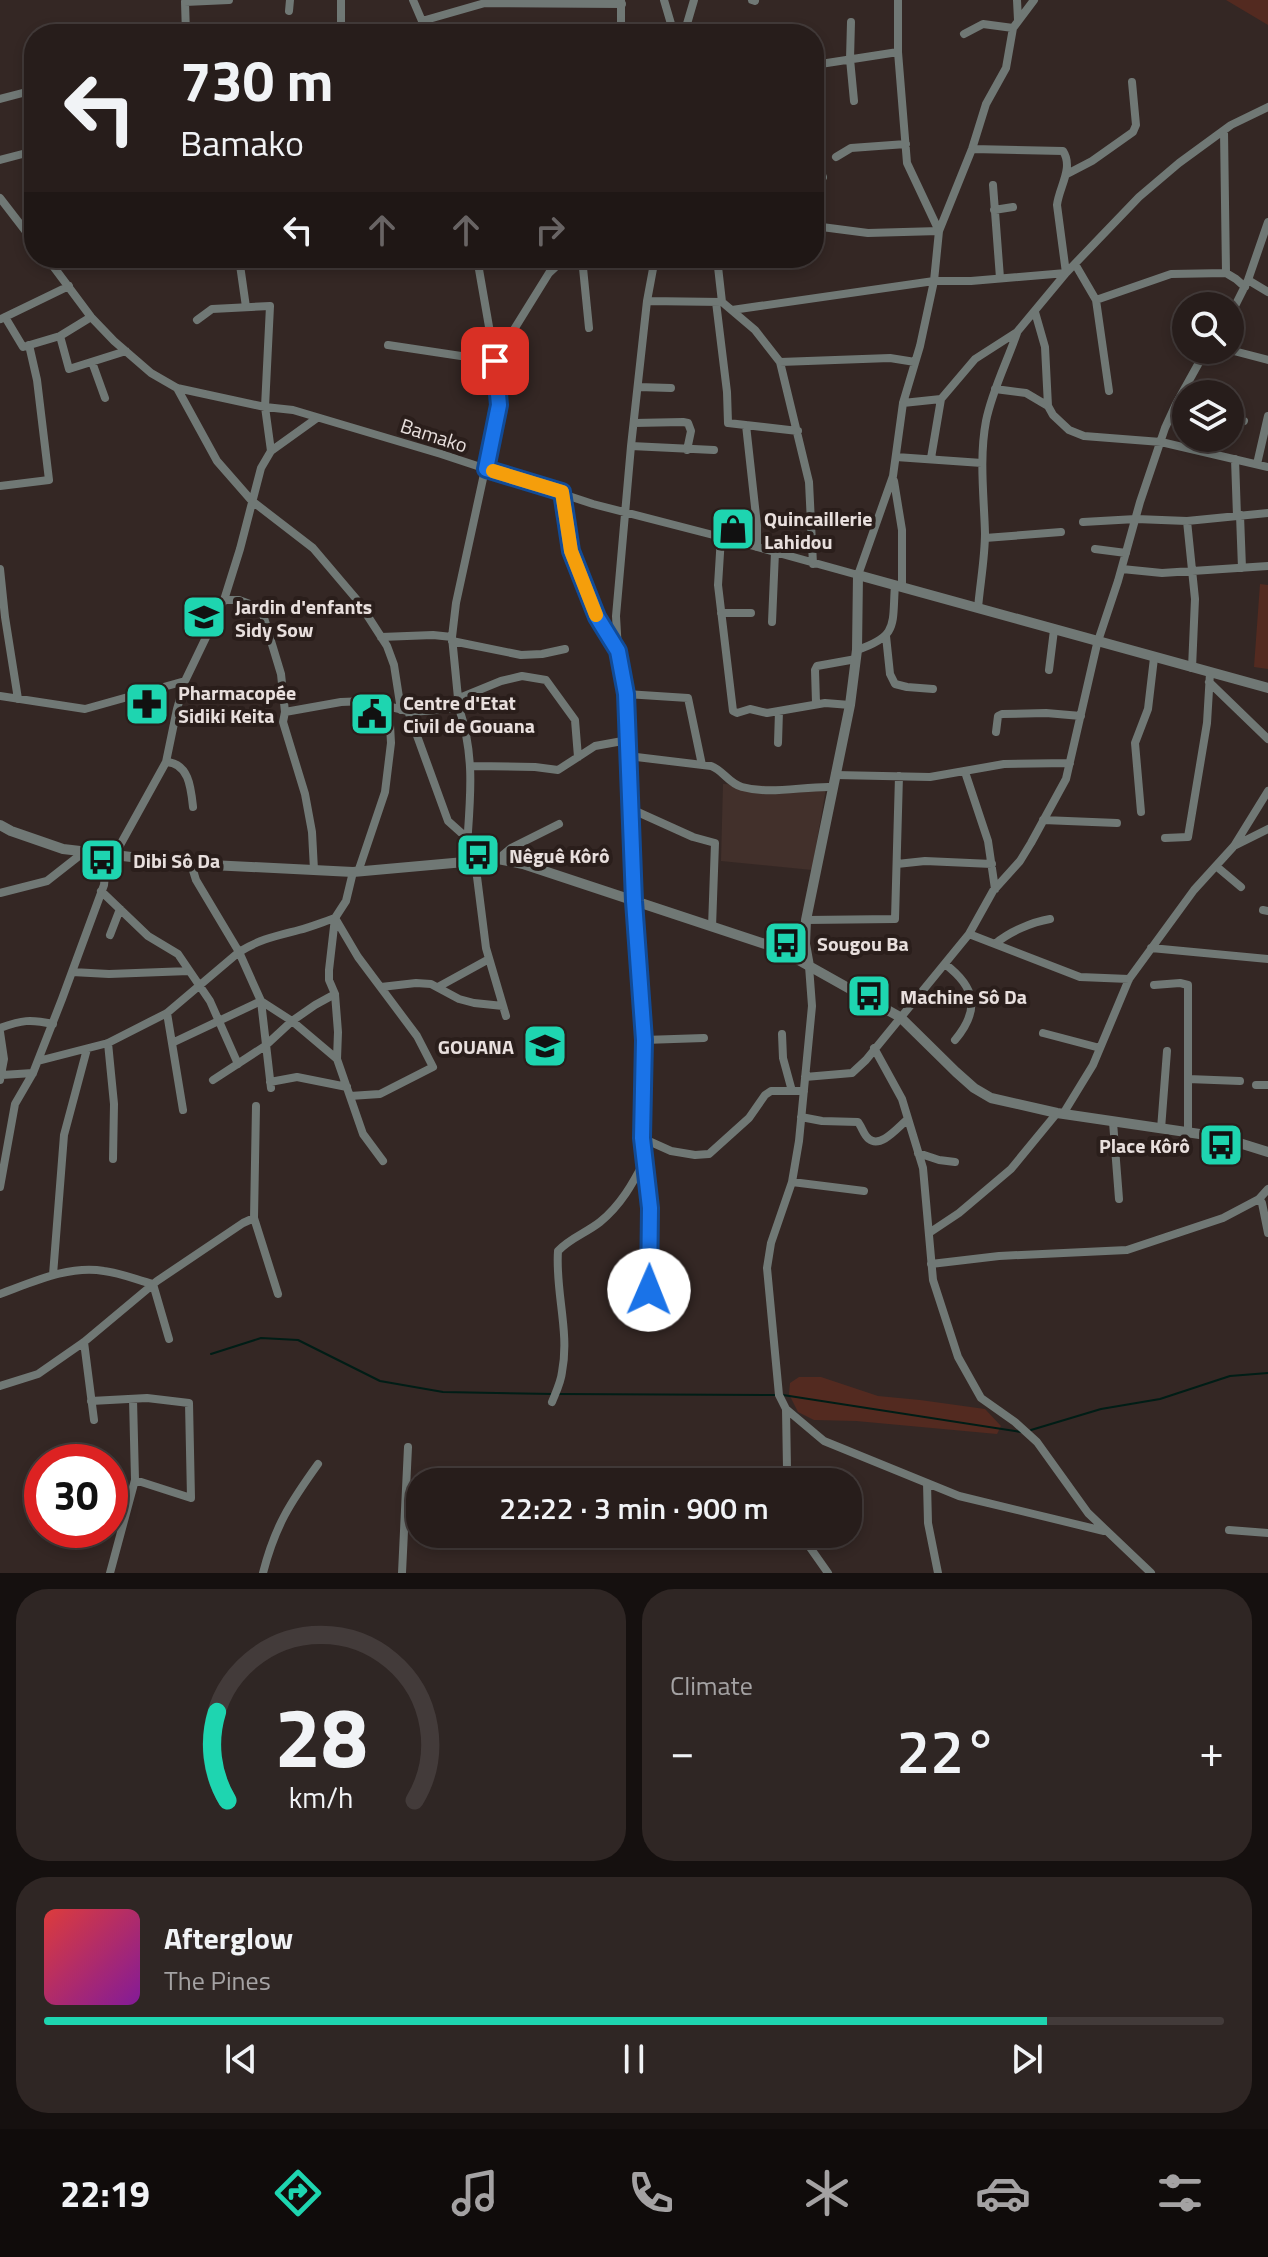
<!DOCTYPE html>
<meta charset="utf-8">
<style>
body{margin:0;font-family:"Titillium Web",sans-serif;background:#2f2624;color:#f1f3f6;height:100vh;display:flex;flex-direction:column;font-size:30px;white-space:nowrap}
*{box-sizing:border-box;margin:0}
p{font-size:26px;color:#a4a2a3}
.icon{flex:none;width:44px;height:44px;fill:none;stroke:currentColor;stroke-width:2;stroke-linecap:round;stroke-linejoin:round}
.map{position:relative;height:1573px;overflow:hidden}
.sheet{display:flex;flex-direction:column;gap:16px;padding:16px;background:#15100f;flex:1}
.sheet>*{flex:none}
.guide{position:absolute;left:24px;top:24px;width:800px;height:244px;border-radius:32px;box-shadow:0 4px 12px #0003,0 0 0 2px #433b3a;background:#271d1b;color:#f1f3f6;overflow:hidden}
.controls{position:absolute;left:1172px;top:292px;display:grid;gap:16px}
.controls a{display:grid;place-items:center;width:72px;height:72px;border-radius:50%;background:#271d1b;box-shadow:0 4px 12px #0003,0 0 0 2px #433b3a;font-size:40px}
.speed{position:absolute;left:24px;top:1444px;display:flex;gap:16px;font-size:40px;font-weight:700;text-align:center}
.speed>*{display:grid;place-content:center;width:104px;height:104px;border-radius:50%;background:#271d1b;box-shadow:0 4px 12px #0003,0 0 0 2px #433b3a;line-height:1}
.speed .limit{border:12px solid #d22;background:#fff;color:#111}
.pin{position:absolute;display:grid;place-items:center;width:68px;height:68px;color:#fff;margin:-34px;border-radius:16px;box-shadow:0 4px 12px #0006}
.me{position:absolute;width:88px;margin:-44px;rotate:1deg;stroke-linejoin:round;filter:drop-shadow(0 0 6px #0008)}
.turn{display:flex;align-items:center;gap:28px;height:168px;padding:0 24px;font-size:36px}
.turn .icon{width:104px;height:104px;stroke-width:2.5}
.turn b{display:block;font-size:56px;line-height:68px}
.lanes{display:flex;align-items:center;height:76px;padding:0 24px;background:#0003;justify-content:center;gap:40px;direction:ltr}
.lanes .off{opacity:.35}
.big{font-size:60px;font-weight:600;line-height:1.1}
.sheet .card{flex:1;display:flex;flex-direction:column;justify-content:center;gap:12px;min-width:0;padding:0 28px;border-radius:32px;background:#2f2624}
.sheet .dial{align-items:center;gap:0}
.dial svg{height:208px;overflow:visible;fill:none;stroke:#433b3a;stroke-width:7;stroke-linecap:round;text-anchor:middle}
.dial text{fill:#f1f3f6;stroke:none}
.song{display:flex;align-items:center;gap:24px}
.cover{width:96px;height:96px;border-radius:12px;background:linear-gradient(135deg,hsl(0 70% 55%),hsl(290 70% 35%))}
.played{height:8px;border-radius:4px;background:linear-gradient(90deg,#1ed5b0 85%,#433b3a 85%)}
.keys{display:flex;justify-content:space-around;direction:ltr}
.heat{display:flex;justify-content:space-between;align-items:center;font-size:44px;direction:ltr}
.sheet .tiles{flex:1;display:grid;gap:16px;grid-template-columns:1fr 1fr}
.card:last-child{grid-column:span 2}
.trip{position:absolute;left:406px;top:1468px;width:456px;height:80px;border-radius:32px;background:#271d1b;box-shadow:0 4px 12px #0003,0 0 0 2px #433b3a;font-weight:600;line-height:80px;text-align:center}
.dock{display:flex;height:128px;justify-content:space-around;align-items:center;background:#100c0b;color:#a4a2a3}
.dock .icon{width:56px;height:56px}
.dock .active{color:#1ed5b0}
.dock b{font-size:36px;color:#f1f3f6}
.map>svg:first-child{display:block}
.built{fill:#42302b}
.green{fill:#532a20}
.lines{fill:none;stroke-linecap:round;stroke-linejoin:round}
.stream{stroke:#001d16;stroke-width:2}
.minor{stroke:#707875;stroke-width:8}
.tertiary{stroke:#707875;stroke-width:10}
.route-casing{stroke:#114b97;stroke-width:20}
.route{stroke:#1a73e8;stroke-width:14}
.slow{stroke:#f59e0b;stroke-width:14}
.labels{text-anchor:middle;dominant-baseline:central;stroke-width:8;stroke-linejoin:round;paint-order:stroke}
.street-label{font-size:20px;fill:#e8dfdd;stroke:#2a1e1b}
.poi-label{font-size:20px;font-weight:bold;fill:#e8dfdd;stroke:#2a1e1b;text-anchor:start}
</style>
<div class="map">
<svg width="1268" height="1573" viewBox="0 0 1268 1573">
<rect width="100%" height="100%" fill="#342724"/>
<path class="built" d="M723,784L826,788L812,870L721,861Z"/>
<path class="green" d="M1226,0H1268V25Z
M1260,584L1268,585V669L1254,667Z
M799,1377H821L878,1396L920,1400L985,1409L1001,1426L997,1434L856,1421L814,1420L798,1412L789,1394L790,1383Z"/>
<g class="lines">
<path class="stream" d="M211,1354L261,1338L298,1340L380,1381L443,1392L553,1394
M559,1394L777,1395
M783,1395L1021,1432
M1031,1430L1101,1409L1160,1399L1230,1376L1268,1373"/>
<path class="minor" d="M413,0L422,21L424,34
M664,0L674,34
M752,0L755,1
M898,0V52L907,163L939,231L972,149L986,104L1006,68L1013,28L1034,0
M1017,0L1018,20
M289,11L290,0
M422,21L485,3L622,4
M851,22L850,59L854,101
M186,34L185,2L229,0
M341,34V0
M621,34V0
M684,34L694,0
M964,34L983,24L1013,28
M814,65L898,52
M0,99L34,90
M1224,131L1226,273
M836,157L851,148L906,144
M0,160L34,151
M1067,174L1092,161L1133,132L1136,125L1132,82
M814,179L823,177
M993,185L1000,278
M0,198L34,242
M994,210L1013,207
M814,226L868,233L939,231L934,281H971L1066,273L1139,197L1179,163L1231,125L1268,107
M47,258L91,317L114,341L151,373L177,388L265,407L293,410L441,454L593,504L721,537L858,575L893,476L903,403L920,346L934,281L732,310
M239,258L246,307
M582,258L589,328
M717,258L722,302
M1075,264L1096,300L1109,391
M1248,280L1268,292
M1096,300L1171,274L1226,273L1236,279L1245,287
M647,301L655,258
M716,302L727,392L728,423L798,431
M1035,312L1045,347L1048,406L1053,415L1069,430L1084,436L1161,442L1268,467
M1230,316L1248,280L1268,222
M5,317L23,347L60,336L91,317
M1,319L69,286
M60,336L69,369L126,351
M388,345L461,356L494,353
M1230,350L1268,360
M495,360L549,273L565,258
M92,362L105,398
M780,362L890,358L915,362
M638,387L671,388
M177,388L217,461L252,501L313,548L358,601L387,646L394,665L401,710
M995,389L1026,393L1048,406
M903,403L941,399
M1230,417L1244,421
M634,423L683,422L688,423L691,431L687,450
M746,425L757,525V547
M631,446L714,450
M271,451L317,418
M896,457L982,463
M931,458L941,399L975,359L1017,332L1066,273L1057,205C1059,187 1074,168 1063,151L972,149
M1235,459L1237,516
M1257,464L1268,416
M894,481L902,530V587
M0,486L49,480L37,380L29,345
M562,492L571,551L597,617L618,650
M1240,515L1242,568
M1187,521L1195,599L1192,668
M1083,522L1136,519L1187,521L1268,513
M721,537L718,585L733,711L737,713L750,709L767,713L825,703L850,705
M985,538L1061,532
M1095,549L1126,553
M0,569L5,617L18,699
M1122,569L1162,573L1268,566
M224,600H239L261,608L281,674L285,712
M978,608C980,584 985,558 985,533C984,497 979,458 986,421C992,391 1007,362 1017,333
M721,613H751
M772,622L775,552
M886,636L890,674L895,684L907,687L933,689
M381,637L433,635L452,637
M452,641L521,655L542,654L565,649
M857,650C899,636 892,625 895,585
M1049,670L1054,630
M1209,682L1268,739
M626,694L688,698L702,765
M0,696L85,709L185,681
M457,699L501,681L522,676L546,680L575,720L578,757
M816,703L815,670L817,666L856,659
M459,708C477,762 469,806 466,862
M408,711L448,821L467,838
M996,732L998,716L1002,714L1046,713L1081,716
M778,743L779,711
M628,756L711,766C723,770 728,783 742,787C771,795 803,786 832,787
M166,762C189,763 191,788 193,807
M472,766L535,767L558,770L595,746L628,740
M965,772L988,841L995,889
M835,775L930,777L1004,764L1070,763
M631,809L693,837L715,843L712,927
M1141,812L1135,743L1148,709L1154,658
M1043,820L1117,823
M1165,838L1188,837L1207,723L1210,673
M1234,846L1268,829
M114,856L166,762L177,709L185,681L224,600L240,549L261,468L271,451L265,407L270,306L212,309L197,320
M498,859L511,848L559,824
M475,861L486,948L506,1016
M191,864L196,880L239,952L261,1001L271,1088
M897,864L925,861L992,864
M1216,866L1241,887
M314,870L312,832L305,794L283,722L285,712L341,702L366,701L412,712L459,708L452,637L456,603L499,405L495,361L477,258
M353,872L346,901L335,918L329,970V980L335,994L338,1032L337,1059L363,1134L383,1161
M358,872L385,792L391,743L389,707
M101,891L148,936L178,954L210,1001L238,1064
M0,893L47,881L84,852
M1263,910L1268,911
M335,918L358,957L417,1036L433,1067L380,1094L350,1096
M806,920L895,919L899,776
M969,934L1080,977L1129,979
M110,935L120,909
M995,944C1009,932 1032,922 1050,919
M1151,948L1268,959
M945,964C975,987 981,1009 955,1040
M809,966L812,1006L799,1141L792,1182L771,1243L767,1268L779,1395L786,1409L824,1441L959,1496L1104,1531
M72,972L109,974L189,971
M1154,985L1180,983L1188,985V1133
M381,987L416,983L431,984L459,999L474,1003L503,1006
M438,987L489,959
M261,1001L292,1021L337,1059
M167,1013L183,1110
M0,1028C22,1020 30,1019 53,1024
M0,1032L4,1059L0,1080
M1043,1033L1100,1048
M782,1034L783,1058L792,1091
M644,1040L704,1038
M108,1043L114,1104L113,1159
M172,1043L261,1001
M874,1048L902,1099L923,1168L933,1280L958,1357L981,1398L1015,1422L1037,1442L1088,1513L1151,1573
M38,1061L108,1043L167,1013L239,952C260,939 276,936 299,930C311,927 323,922 335,918
M2,1075L33,1073
M805,1077L852,1073L866,1060L969,934L993,891L1020,861L1031,843L1066,779L1097,644L1118,581L1140,502L1165,428L1176,404L1206,350
M1188,1079L1240,1081
M213,1080L265,1046L292,1021L315,1005L335,994
M270,1082L297,1077L347,1087
M1256,1085H1268
M256,1106L254,1218L278,1294
M1063,1114L1093,1065L1129,979L1194,890L1234,846L1268,791
M801,1117L822,1121L858,1122C862,1127 864,1136 869,1139C881,1149 899,1126 908,1119
M1113,1122L1119,1199
M1161,1129L1167,1051
M642,1138L671,1151L695,1155L709,1154L749,1118L765,1095L771,1091H804
M918,1153L939,1160L955,1162
M792,1182L864,1191
M0,1187L15,1104L33,1073L62,999L104,885L107,855
M1259,1199L1268,1189
M929,1233L959,1213L1011,1169L1057,1113
M931,1264L999,1256L1127,1250L1223,1218L1259,1199L1262,1203L1268,1233
M53,1275L64,1135L87,1049
M649,1290L650,1208L642,1138L644,1040L634,901L626,694L618,651L616,616L631,446L647,301L722,302L755,330L780,362L809,482L813,564
M0,1294C33,1282 69,1265 104,1271C121,1273 137,1280 153,1284L169,1339
M84,1342L94,1420
M0,1386L38,1374L84,1342L157,1281L243,1223L254,1218
M91,1401L147,1398L189,1403L191,1498L135,1480
M552,1402C556,1392 561,1382 562,1372C570,1332 555,1291 558,1251C570,1238 586,1233 600,1222C621,1205 633,1183 645,1160
M786,1409L787,1469L793,1482
M927,1483L928,1523L938,1573
M1229,1530L1268,1533
M805,1534L809,1546L828,1573
M110,1573L135,1480L133,1399
M263,1573C275,1526 290,1503 318,1464
M402,1573L408,1447"/>
<path class="tertiary" d="M0,825L11,831L63,849L191,864L353,872L498,859L523,864L777,948L900,1017L956,1072L974,1088L991,1098L1057,1113L1220,1137L1268,1152
M809,966L805,944L806,920L850,705L857,650L858,575L1268,688"/>
</g>
<g class="lines">
<g class="route-casing">
<path id="route" d="M495,361L499,405L486,469L562,492L571,551L597,617L618,651L626,694L634,901L644,1040L642,1138L650,1208L649,1290"/>
</g>
<use href="#route" class="route"/>
<path class="slow" d="M493,471L562,492L571,551L596,615"/>
</g>
<defs>
<g id="shop-square" transform="scale(2.3)"><rect x="-9" y="-9" width="18" height="18" rx="4" fill="#1ed5b0" stroke="#2a1e1b"/><path d="M-5-2.5h2.3a2.7 3.5 0 0 1 5.4 0H5L5.5 6h-11ZM-1.5-2.5h3a1.5 2.3 0 0 0-3 0Z" fill="#111"/></g>
<g id="school-square" transform="scale(2.3)"><rect x="-9" y="-9" width="18" height="18" rx="4" fill="#1ed5b0" stroke="#2a1e1b"/><path d="M0-5L7-2L0 1L-7-2ZM-4 1L0 2.5L4 1V4Q0 6-4 4Z" fill="#111"/></g>
<g id="pharmacy-square" transform="scale(2.3)"><rect x="-9" y="-9" width="18" height="18" rx="4" fill="#1ed5b0" stroke="#2a1e1b"/><path d="M-2-6h4v4h4v4h-4v4h-4v-4h-4v-4h4Z" fill="#111"/></g>
<g id="civic-square" transform="scale(2.3)"><rect x="-9" y="-9" width="18" height="18" rx="4" fill="#1ed5b0" stroke="#2a1e1b"/><path d="M-.6-6.5H3V-4.5H.6V-3L4-1V1h2V6H-6V1h2V-1L-.6-3ZM-1.2 2.5V6h2.4V2.5Z" fill="#111"/></g>
<g id="bus-square" transform="scale(2.3)"><rect x="-9" y="-9" width="18" height="18" rx="4" fill="#1ed5b0" stroke="#2a1e1b"/><path d="M-5-6H5V4H4V6H2V4H-2V6H-4V4H-5ZM-3.5-4V0h7V-4ZM-3.5 1.2v1.5H-2V1.2ZM2 1.2v1.5H3.5V1.2Z" fill="#111"/></g>
</defs>
<g fill-rule="evenodd">
<use href="#shop-square" x="733" y="529"/>
<use href="#school-square" x="204" y="617"/>
<use href="#pharmacy-square" x="147" y="704"/>
<use href="#civic-square" x="372" y="714"/>
<use href="#bus-square" x="478" y="855"/>
<use href="#bus-square" x="102" y="860"/>
<use href="#bus-square" x="786" y="943"/>
<use href="#bus-square" x="869" y="996"/>
<use href="#school-square" x="545" y="1046"/>
<use href="#bus-square" x="1221" y="1145"/>
</g>
<g class="labels">
<g class="street-label">
<text transform="translate(434 435) rotate(18)">Bamako</text>
</g>
<g class="poi-label">
<text x="764" y="518">Quincaillerie<tspan x="764" dy="23">Lahidou</tspan></text>
<text x="235" y="606">Jardin d'enfants<tspan x="235" dy="23">Sidy Sow</tspan></text>
<text x="178" y="692">Pharmacopée<tspan x="178" dy="23">Sidiki Keita</tspan></text>
<text x="403" y="702">Centre d'Etat<tspan x="403" dy="23">Civil de Gouana</tspan></text>
<text x="509" y="855">Nêguê Kôrô</text>
<text x="133" y="860">Dibi Sô Da</text>
<text x="817" y="943">Sougou Ba</text>
<text x="900" y="996">Machine Sô Da</text>
<text x="514" y="1046" text-anchor="end">GOUANA</text>
<text x="1190" y="1145" text-anchor="end">Place Kôrô</text>
</g>
</g>
</svg>
<div class="controls">
<a><svg class="icon" aria-label="search" viewBox="0 0 24 24"><circle cx="10" cy="10" r="6"/><path d="M15 15l6 6"/></svg></a>
<a><svg class="icon" aria-label="layers" viewBox="0 0 24 24"><path d="M12 4l9 5-9 5-9-5zM3 14l9 5 9-5"/></svg></a>
</div>
<div class="speed"><div class="limit">30</div></div>
<div class="pin" style="left:495px;top:361px;background:#d93025"><svg class="icon" aria-label="arrive" viewBox="0 0 24 24"><path d="M6 21V4h12l-3 4 3 4H6"/></svg></div>
<svg class="me" style="left:649px;top:1290px" viewBox="-20 -20 40 40"><circle r="19" fill="#fff"/><path d="M0-13L10 11 0 6-10 11z" fill="#1a73e8"/></svg>
<div class="trip">22:22 · 3 min · 900 m</div>
<div class="guide">
<div class="turn"><svg class="icon" aria-label="left" viewBox="0 0 24 24"><path d="M17 20v-9H6M10 6l-5 5 5 5"/></svg><div><b>730 m</b>Bamako</div></div>
<div class="lanes"><svg class="icon" aria-label="left" viewBox="0 0 24 24"><path d="M17 20v-9H6M10 6l-5 5 5 5"/></svg><svg class="icon off" aria-label="ahead" viewBox="0 0 24 24"><path d="M12 20V5M6 11l6-6 6 6"/></svg><svg class="icon off" aria-label="ahead" viewBox="0 0 24 24"><path d="M12 20V5M6 11l6-6 6 6"/></svg><svg class="icon off" aria-label="right" viewBox="0 0 24 24"><path d="M7 20v-9h11M14 6l5 5-5 5"/></svg></div>
</div>
</div>
<section class="sheet">
<div class="tiles">
<div class="card dial"><svg viewBox="0 0 100 80">
<path d="M14 69A42 42 0 1 1 86 69"/>
<path d="M14 69A42 42 0 0 1 10 35" stroke="#1ed5b0"/>
<text x="50" y="56" font-size="32" font-weight="700">28</text>
<text x="50" y="72" font-size="11">km/h</text>
</svg></div>
<div class="card"><p>Climate</p>
<div class="heat"><a>−</a><b class="big">22°</b><a>+</a></div>
</div>
<div class="card">
<div class="song"><i class="cover"></i><div><b>Afterglow</b><p>The Pines</p></div></div>
<div class="played"></div>
<div class="keys"><svg class="icon" aria-label="previous" viewBox="0 0 24 24"><path d="M18 5L8 12l10 7zM5 5v14"/></svg><svg class="icon" aria-label="pause" viewBox="0 0 24 24"><path d="M8 5v14M16 5v14"/></svg><svg class="icon" aria-label="next" viewBox="0 0 24 24"><path d="M6 5l10 7-10 7zM19 5v14"/></svg></div>
</div>
</div>
</section>
<nav class="dock">
<b>22:19</b>
<svg class="icon active" aria-label="directions" viewBox="0 0 24 24"><path d="M12 3l9 9-9 9-9-9zM9 14v-3h6M13 9l2 2-2 2"/></svg>
<svg class="icon" aria-label="music" viewBox="0 0 24 24"><path d="M9 18V5l10-2v13"/><circle cx="6" cy="18" r="3"/><circle cx="16" cy="16" r="3"/></svg>
<svg class="icon" aria-label="phone" viewBox="0 0 24 24"><path d="M5 4h4l2 5-3 2q2 4 5 5l2-3 5 2v4C11 20 4 13 5 4z"/></svg>
<svg class="icon" aria-label="climate" viewBox="0 0 24 24"><path d="M12 3v18M4 7l16 10M4 17L20 7"/></svg>
<svg class="icon" aria-label="car" viewBox="0 0 24 24"><path d="M5 17H2v-5l4-1 3-4h7l3 4 3 1v5h-3M9 17h6M6 11h13"/><circle cx="7" cy="17" r="2"/><circle cx="17" cy="17" r="2"/></svg>
<svg class="icon" aria-label="filters" viewBox="0 0 24 24"><path d="M4 7h16M4 17h16"/><circle cx="9" cy="7" r="2"/><circle cx="15" cy="17" r="2"/></svg>
</nav>
